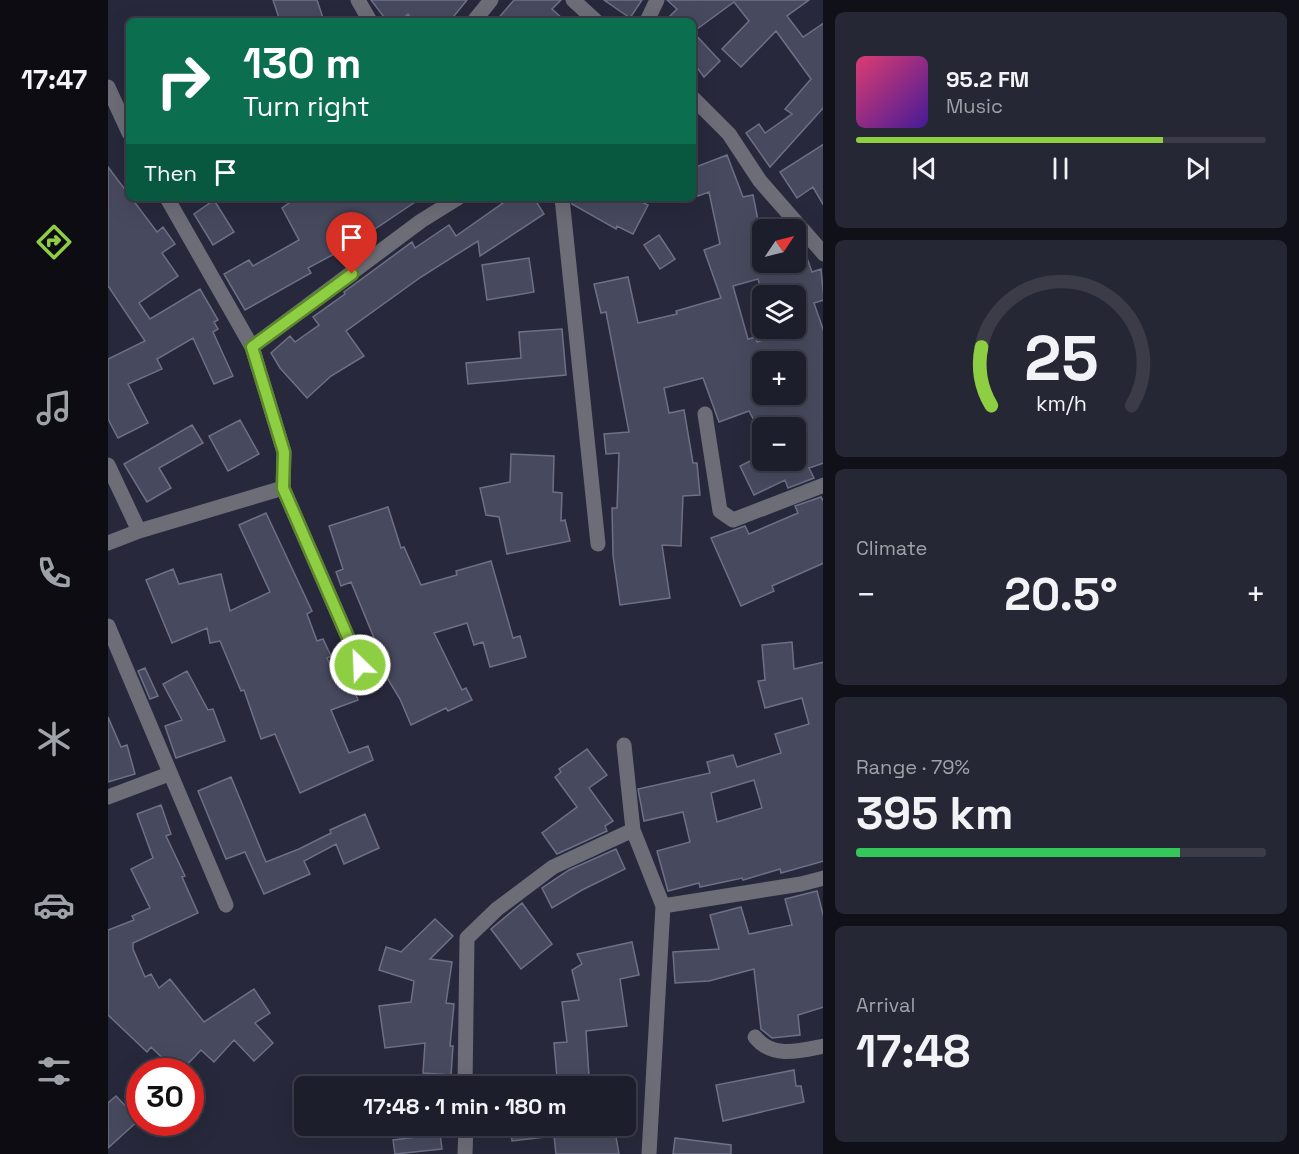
<!DOCTYPE html>
<meta charset="utf-8">
<style>
body{margin:0;font-family:"Space Grotesk",sans-serif;background:#252734;color:#f1f3f6;height:100vh;display:flex;flex-direction:column;font-size:22px;white-space:nowrap}
*{box-sizing:border-box;margin:0}
p{font-size:20px;color:#a0a2a9}
.icon{flex:none;width:33px;height:33px;fill:none;stroke:currentColor;stroke-width:2;stroke-linecap:round;stroke-linejoin:round}
.map{position:relative;flex:1;overflow:hidden}
.panel{display:flex;flex-direction:column;gap:12px;padding:12px;background:#101018;width:476px}
.panel>*{flex:none}
.hud{position:absolute;left:18px;top:18px;width:570px;height:183px;border-radius:9px;box-shadow:0 6px 24px #0002,0 0 0 2px #3b3c48;background:#0b6e4f;color:#fff;overflow:hidden}
.needle{width:39px;rotate:55deg}
.tools{position:absolute;left:644px;top:219px;display:grid;gap:12px}
.tools a{display:grid;place-items:center;width:54px;height:54px;border-radius:9px;background:#1d1e2c;box-shadow:0 6px 24px #0002,0 0 0 2px #3b3c48;font-size:30px}
.speed{position:absolute;left:18px;top:1058px;display:flex;gap:12px;font-size:30px;font-weight:700;text-align:center}
.speed>*{display:grid;place-content:center;width:78px;height:78px;border-radius:50%;background:#1d1e2c;box-shadow:0 6px 24px #0002,0 0 0 2px #3b3c48;line-height:1}
.speed .limit{border:9px solid #d22;background:#fff;color:#111}
.pin{position:absolute;display:grid;place-items:center;width:51px;height:51px;color:#fff;margin:-62px -26px;border-radius:50% 50% 50% 0;rotate:-45deg;box-shadow:0 0 6px #0007}
.pin .icon{rotate:45deg}
.me{position:absolute;width:66px;margin:-33px;rotate:336deg;stroke-linejoin:round;filter:drop-shadow(0 0 4px #0008)}
.turn{display:flex;align-items:center;gap:21px;height:126px;padding:0 18px;font-size:27px}
.turn .icon{width:78px;height:78px;stroke-width:2.5}
.turn b{display:block;font-size:42px;line-height:51px}
.then{display:flex;align-items:center;height:57px;padding:0 18px;background:#0003;gap:12px;font-size:22px}
.big{font-size:45px;font-weight:700;line-height:1.1}
.panel .card{flex:1;display:flex;flex-direction:column;justify-content:center;gap:9px;min-width:0;padding:0 21px;border-radius:9px;background:#252734}
.panel .dial{align-items:center;gap:0}
.dial svg{height:156px;overflow:visible;fill:none;stroke:#3b3c48;stroke-width:7;stroke-linecap:round;text-anchor:middle}
.dial text{fill:#f1f3f6;stroke:none}
.song{display:flex;align-items:center;gap:18px}
.cover{width:72px;height:72px;border-radius:9px;background:linear-gradient(135deg,hsl(340 70% 55%),hsl(260 70% 35%))}
.played{height:6px;border-radius:3px;background:linear-gradient(90deg,#8ece43 75%,#3b3c48 75%)}
.keys{display:flex;justify-content:space-around;direction:ltr}
.heat{display:flex;justify-content:space-between;align-items:center;font-size:33px;direction:ltr}
.charge{height:9px;border-radius:4px;background:linear-gradient(90deg,#34c759 79%,#3b3c48 0)}
.trip{position:absolute;left:186px;top:1076px;width:342px;height:60px;border-radius:9px;background:#1d1e2c;box-shadow:0 6px 24px #0002,0 0 0 2px #3b3c48;font-weight:700;line-height:60px;text-align:center}
main{display:flex;flex:1;min-height:0}
.tabs{display:flex;flex-direction:column;width:108px;justify-content:space-around;align-items:center;background:#0c0c12;color:#a0a2a9}
.tabs .icon{width:42px;height:42px}
.tabs .on{color:#8ece43}
.tabs b{font-size:27px;color:#f1f3f6}
.map>svg:first-child{display:block}
.building{fill:#47495e;stroke:#6d7086;stroke-width:1.5;fill-rule:evenodd}
.lines{fill:none;stroke-linecap:round;stroke-linejoin:round}
.minor{stroke:#6c6d77;stroke-width:15}
.route-casing{stroke:#5c862c;stroke-width:15}
.route{stroke:#8ece43;stroke-width:10}
</style>
<main>
<nav class="tabs">
<b>17:47</b>
<svg class="icon on" aria-label="directions" viewBox="0 0 24 24"><path d="M12 3l9 9-9 9-9-9zM9 14v-3h6M13 9l2 2-2 2"/></svg>
<svg class="icon" aria-label="music" viewBox="0 0 24 24"><path d="M9 18V5l10-2v13"/><circle cx="6" cy="18" r="3"/><circle cx="16" cy="16" r="3"/></svg>
<svg class="icon" aria-label="phone" viewBox="0 0 24 24"><path d="M5 4h4l2 5-3 2q2 4 5 5l2-3 5 2v4C11 20 4 13 5 4z"/></svg>
<svg class="icon" aria-label="climate" viewBox="0 0 24 24"><path d="M12 3v18M4 7l16 10M4 17L20 7"/></svg>
<svg class="icon" aria-label="car" viewBox="0 0 24 24"><path d="M5 17H2v-5l4-1 3-4h7l3 4 3 1v5h-3M9 17h6M6 11h13"/><circle cx="7" cy="17" r="2"/><circle cx="17" cy="17" r="2"/></svg>
<svg class="icon" aria-label="filters" viewBox="0 0 24 24"><path d="M4 7h16M4 17h16"/><circle cx="9" cy="7" r="2"/><circle cx="15" cy="17" r="2"/></svg>
</nav>
<div class="map">
<svg width="716" height="1154" viewBox="0 0 716 1154">
<rect width="100%" height="100%" fill="#27283b"/>
<path class="building" d="M165,0H209L216,21H172Z
M263,0H359L342,21H306L300,14L292,21H279Z
M406,0H453L444,9L457,21H388Z
M496,0H534L522,18Z
M559,0H701L679,16L695,37L716,23V107L662,167L638,133L651,124L657,133L684,114L677,109L703,79L668,31L633,67L614,49L641,21L626,2L585,32L612,61L596,77L585,62V21H557L569,9Z
M716,144V206L705,187L689,198L672,172Z
M619,155L635,197L645,195L652,230H648L654,249V262H687V236L694,244L704,272L713,269L716,300L706,303L716,332V463L701,468L706,478L680,488L677,480L646,495L632,466L654,455V460H687V428H650L641,411L611,422L595,378L556,388L561,413L576,410L585,463H589L592,495L575,496L573,546L554,545L562,598L512,605L505,555L504,508H509L511,453L498,454L496,434L521,432L498,312L493,313L486,284L520,277L530,323L569,314L568,311L613,298L596,250L612,244L601,192L590,196L585,182V168ZM650,279L655,296H687V330L649,342L648,337L640,339L625,286ZM654,362H687V394H654Z
M0,167L49,232L55,227L67,244L54,253L70,276L31,303L42,319L92,289L110,320L106,322L110,329L105,332L125,376L106,384L85,338L49,359L54,369L20,384L40,423L10,438L0,419V359L37,341L0,286Z
M188,198H313L243,245L200,268L203,273L137,310L116,274L141,260L145,266L191,240L174,208Z
M402,198H426L436,214L372,256L370,241L313,277L238,331L256,356L223,376L199,398L172,368L163,353L182,336L187,342L211,325L205,317L237,294L236,292L304,242L307,248L341,225L348,236Z
M464,198H526L540,205L525,234L509,226L508,229L464,204Z
M106,200L126,232L105,245L86,214Z
M551,235L567,259L552,269L536,245Z
M421,258L426,292L379,300L374,265Z
M454,329L458,375L360,384L358,363L413,358L411,332Z
M132,420L151,454L120,471L101,436Z
M84,425L95,443L51,468L63,488L39,502L16,464Z
M403,454L446,456L445,492L454,493L453,521L457,520L462,541L399,554L391,517L378,515L372,488L402,482Z
M713,497L716,502V563L664,586L666,591L633,606L603,538L637,526L641,534L690,513L687,506Z
M280,507L293,548L296,547L313,585L349,575L348,571L383,561L405,638L412,636L418,657L382,667L375,642L366,645L359,623L326,633L354,690L358,688L364,700L340,711L338,708L303,725L292,699L267,658L273,655L243,582L233,586L228,572L235,569L221,526Z
M158,513L204,611L199,614L209,641L215,639L223,656L219,658L232,687L243,682L250,700L223,710L241,753L260,746L265,760L192,793L167,734L153,739L136,690L133,691L112,641L102,643L99,628L64,643L38,580L65,569L71,584L113,574L122,611L162,592L131,525Z
M684,642L686,669L716,662V861L673,873L672,869L635,880L634,878L592,887L591,883L560,891L549,851L582,842L575,812L536,821L530,789L602,773L599,762L625,755L629,767L673,753L667,734L701,724L694,698L657,708L650,681L657,680L654,645ZM646,780L654,808L609,822L603,793Z
M37,668L50,696L42,699L30,671Z
M79,671L100,710L105,709L117,741L68,758L57,726L74,720L55,684Z
M0,717L13,747L19,745L27,774L0,782Z
M479,749L499,775L481,788L505,821L497,826L499,831L449,854L434,833L469,807L447,777L453,772L451,769Z
M123,777L158,862L191,849L223,833L222,830L257,814L271,848L236,864L228,844L196,861L202,874L156,894L137,852L118,859L90,791Z
M53,805L63,834L58,836L77,876L74,877L90,913L25,943V949L37,977L43,974L51,988L62,979L96,1022L146,989L162,1013L147,1023L165,1043L146,1061L126,1040L106,1062L93,1050L73,1071H68L43,1047L39,1052L0,1015V930L26,920L24,916L42,908L23,869L45,858L29,814Z
M508,849L517,869L474,890L444,908L434,888L461,870Z
M709,891L716,918V1007L690,1015L692,1035L664,1038L653,1029L646,969L601,981L567,983L565,952L611,949L602,915L633,907L641,934L684,925L677,899Z
M414,903L444,944L413,969L383,929Z
M327,919L345,936L322,959L344,962L338,1003L346,1004L342,1046H345L343,1075L315,1073L317,1043L277,1048L271,1006L303,1002L306,981L271,970L278,947L293,952Z
M524,942L531,975L512,979L519,1026L478,1031L481,1076L449,1078L446,1043L459,1042L454,1002L471,1000L464,970L474,964L469,954Z
M686,1070L688,1086H693L696,1102L615,1121L608,1085Z
M8,1096L31,1120L0,1148V1103Z
M402,1125H506L511,1154H448L446,1136L404,1141Z
M332,1134L334,1149L287,1154L285,1140Z
M567,1138L623,1145V1154H565Z"/>
<g class="lines">
<path class="minor" d="M250,0L262,21
M465,0L488,21
M366,21L383,0
M539,21L549,0
M0,87L21,133
M585,98L621,134L652,181L716,254
M59,198L144,347L176,452L175,488L252,665
M454,198L490,544
M144,347L313,221L350,198
M597,414L612,511L625,520L716,485
M0,465L31,531
M0,543L31,531L175,488
M0,626L118,905
M516,745L525,830L555,906L541,1154
M0,797L61,774
M555,906L693,884L716,878
M647,1037C665,1059 691,1051 716,1046
M357,1086L359,938L389,909L445,867L525,830
M357,1154L358,1125"/>
</g>
<g class="lines">
<g class="route-casing">
<path id="route" d="M244,274L144,347L176,452L175,488L252,665"/>
</g>
<use href="#route" class="route"/>
</g>
</svg>
<div class="tools">
<a><svg class="needle" viewBox="-14 -14 28 28"><path d="M0-13l5 13h-10z" fill="#e53935"/><path d="M0 13l5-13h-10z" fill="#a0a2a9"/></svg></a>
<a><svg class="icon" aria-label="layers" viewBox="0 0 24 24"><path d="M12 4l9 5-9 5-9-5zM3 14l9 5 9-5"/></svg></a>
<a>+</a>
<a>−</a>
</div>
<div class="speed"><div class="limit">30</div></div>
<div class="pin" style="left:244px;top:274px;background:#d93025"><svg class="icon" aria-label="arrive" viewBox="0 0 24 24"><path d="M6 21V4h12l-3 4 3 4H6"/></svg></div>
<svg class="me" style="left:252px;top:665px" viewBox="-20 -20 40 40"><circle r="17" fill="#8ece43" stroke="#fff" stroke-width="3"/><path d="M0-11L8 9 0 5-8 9z" fill="#fff"/></svg>
<div class="trip">17:48 · 1 min · 180 m</div>
<div class="hud">
<div class="turn"><svg class="icon" aria-label="right" viewBox="0 0 24 24"><path d="M7 20v-9h11M14 6l5 5-5 5"/></svg><div><b>130 m</b>Turn right</div></div>
<div class="then">Then<svg class="icon" aria-label="arrive" viewBox="0 0 24 24"><path d="M6 21V4h12l-3 4 3 4H6"/></svg></div>
</div>
</div>
<section class="panel">
<div class="card">
<div class="song"><i class="cover"></i><div><b>95.2 FM</b><p>Music</p></div></div>
<div class="played"></div>
<div class="keys"><svg class="icon" aria-label="previous" viewBox="0 0 24 24"><path d="M18 5L8 12l10 7zM5 5v14"/></svg><svg class="icon" aria-label="pause" viewBox="0 0 24 24"><path d="M8 5v14M16 5v14"/></svg><svg class="icon" aria-label="next" viewBox="0 0 24 24"><path d="M6 5l10 7-10 7zM19 5v14"/></svg></div>
</div>
<div class="card dial"><svg viewBox="0 0 100 80">
<path d="M14 69A42 42 0 1 1 86 69"/>
<path d="M14 69A42 42 0 0 1 9 39" stroke="#8ece43"/>
<text x="50" y="56" font-size="32" font-weight="700">25</text>
<text x="50" y="72" font-size="11">km/h</text>
</svg></div>
<div class="card"><p>Climate</p>
<div class="heat"><a>−</a><b class="big">20.5°</b><a>+</a></div>
</div>
<div class="card"><p>Range · 79%</p><b class="big">395 km</b><div class="charge"></div></div>
<div class="card"><p>Arrival</p><b class="big">17:48</b></div>
</section>
</main>
